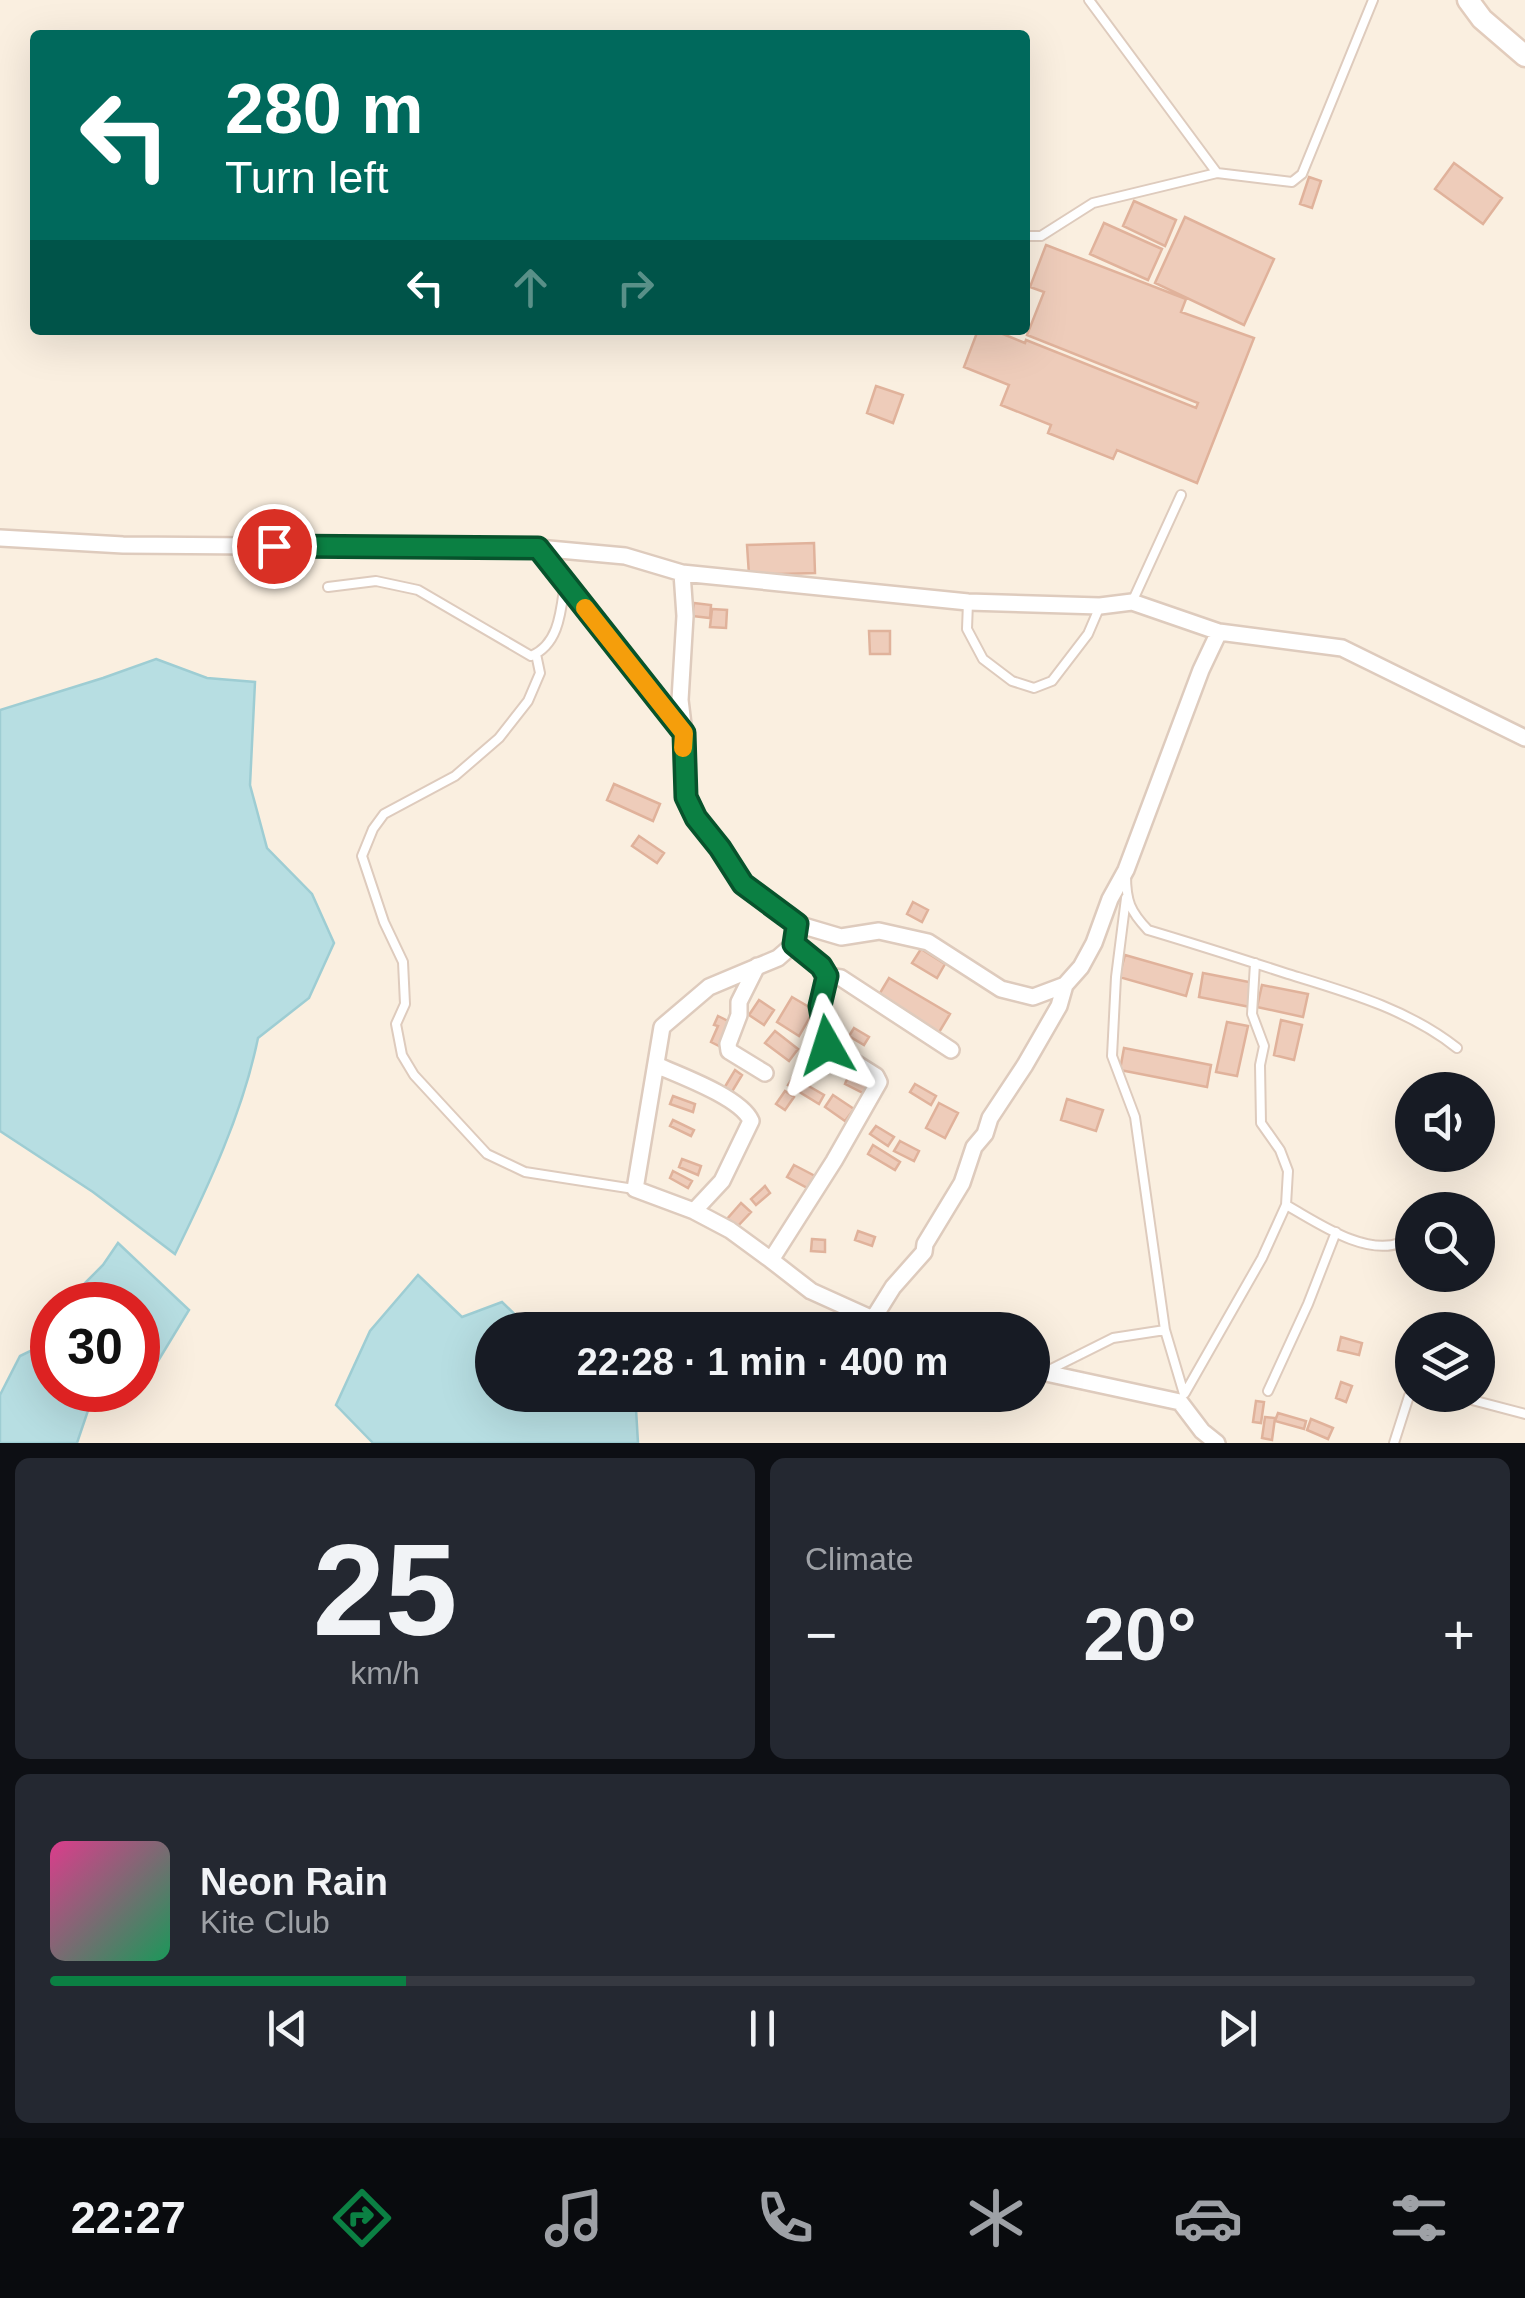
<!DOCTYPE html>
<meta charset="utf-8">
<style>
body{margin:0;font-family:Helvetica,sans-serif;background:#242831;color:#f1f3f6;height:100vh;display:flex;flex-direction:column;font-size:38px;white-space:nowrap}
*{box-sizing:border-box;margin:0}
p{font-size:32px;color:#9ea1a6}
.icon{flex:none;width:55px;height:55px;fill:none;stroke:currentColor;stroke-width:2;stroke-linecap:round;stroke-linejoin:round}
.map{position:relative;height:1443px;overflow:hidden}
.drawer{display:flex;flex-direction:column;gap:15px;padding:15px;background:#0d0f14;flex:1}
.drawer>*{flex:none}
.hud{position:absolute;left:30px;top:30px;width:1000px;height:305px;border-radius:10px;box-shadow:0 10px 40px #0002;background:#00695c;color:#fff;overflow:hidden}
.fabs{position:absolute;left:1395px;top:1072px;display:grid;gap:20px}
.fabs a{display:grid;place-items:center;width:100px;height:100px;border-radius:50%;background:#171b24;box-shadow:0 10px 40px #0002;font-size:50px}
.speed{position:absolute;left:30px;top:1282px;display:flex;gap:20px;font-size:50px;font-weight:700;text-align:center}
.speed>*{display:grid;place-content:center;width:130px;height:130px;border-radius:50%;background:#171b24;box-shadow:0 10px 40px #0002;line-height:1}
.speed .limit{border:15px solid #d22;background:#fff;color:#111}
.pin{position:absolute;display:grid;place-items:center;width:85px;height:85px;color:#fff;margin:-42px;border:5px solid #fff;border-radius:50%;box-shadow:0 2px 10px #0007}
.me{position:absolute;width:110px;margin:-55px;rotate:354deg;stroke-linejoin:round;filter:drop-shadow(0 0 8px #0008)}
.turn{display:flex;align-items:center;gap:35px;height:210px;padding:0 30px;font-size:45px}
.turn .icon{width:130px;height:130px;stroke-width:2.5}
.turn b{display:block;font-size:70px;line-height:85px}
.lanes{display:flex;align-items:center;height:95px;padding:0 30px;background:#0003;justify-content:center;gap:50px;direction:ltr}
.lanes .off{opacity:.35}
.big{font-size:75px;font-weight:600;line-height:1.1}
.drawer .card{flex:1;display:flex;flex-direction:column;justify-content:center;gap:15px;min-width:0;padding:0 35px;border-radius:15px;background:#242831}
.drawer .dial{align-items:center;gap:0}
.dial b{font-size:130px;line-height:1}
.song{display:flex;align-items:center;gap:30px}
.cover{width:120px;height:120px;border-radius:15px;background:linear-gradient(135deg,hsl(330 70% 55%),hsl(150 70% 35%))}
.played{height:10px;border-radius:5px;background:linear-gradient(90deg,#0b8043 25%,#363941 25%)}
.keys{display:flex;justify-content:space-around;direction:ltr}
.heat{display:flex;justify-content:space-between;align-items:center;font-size:55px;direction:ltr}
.drawer .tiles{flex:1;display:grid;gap:15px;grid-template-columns:1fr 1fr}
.card:last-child{grid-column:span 2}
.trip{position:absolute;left:475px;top:1312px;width:575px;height:100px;border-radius:50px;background:#171b24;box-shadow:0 10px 40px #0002;font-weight:600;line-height:100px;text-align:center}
.tabs{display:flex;height:160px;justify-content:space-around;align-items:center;background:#090b0e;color:#9ea1a6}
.tabs .icon{width:70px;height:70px}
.tabs .active{color:#0b8043}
.tabs b{font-size:45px;color:#f1f3f6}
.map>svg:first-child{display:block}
.water{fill:#b7dee2;stroke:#9ecdd3;stroke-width:2.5}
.building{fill:#eeccba;stroke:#e0b29b;stroke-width:2.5}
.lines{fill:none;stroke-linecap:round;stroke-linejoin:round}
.lane-casing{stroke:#decbbd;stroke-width:12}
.street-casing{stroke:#decbbd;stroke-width:20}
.secondary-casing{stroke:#e2ccbc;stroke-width:25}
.lane{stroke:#fff;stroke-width:8}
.street{stroke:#fff;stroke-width:15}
.secondary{stroke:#fff;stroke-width:20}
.route-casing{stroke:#07532c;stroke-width:25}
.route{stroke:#0b8043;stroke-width:18}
.slow{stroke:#f59e0b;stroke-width:18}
</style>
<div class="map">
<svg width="1525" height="1443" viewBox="0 0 1525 1443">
<rect width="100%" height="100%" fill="#faefe0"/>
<path class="water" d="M156,659L207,678L255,682L250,785L267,848L312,894L334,943L309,998L258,1038C243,1112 208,1187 175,1254L93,1192L0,1131V710L103,678Z
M118,1243L189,1310L158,1361L138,1364V1305H71L79,1289L103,1265Z
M418,1275L462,1317L502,1302L531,1330H492V1395H603L636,1409L638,1443H373L336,1405L370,1331Z
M48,1306L52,1309V1390H95L77,1443H0V1395L20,1356L45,1344Z"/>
<path class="building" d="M1454,163L1502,198L1483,224L1435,189Z
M1309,177L1321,181L1312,208L1300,204Z
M1134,201L1176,220L1165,246L1123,226Z
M1185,217L1274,259L1244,325L1155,283Z
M1104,223L1162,249L1148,280L1090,254Z
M1046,245L1186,299L1181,312L1254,338L1197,483L1117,450L1113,459L1048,433L1051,425L1001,405L1009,385L964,367L978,330H993L1025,343L1026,340L1196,408L1198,403L1027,335L1044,292L1030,287Z
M876,386L903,395L893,423L867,413Z
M814,543L815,573L749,575L747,545Z
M694,603L711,605L710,618L692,616Z
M712,609L727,610L726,628L710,627Z
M869,631H890V654H870Z
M614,784L660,804L653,821L607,800Z
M639,836L664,853L657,863L632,846Z
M913,902L928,910L922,922L907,914Z
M921,949L945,964L937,978L912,963Z
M1125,955L1192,974L1186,996L1119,977Z
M1203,973L1254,983L1250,1007L1199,997Z
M889,978L950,1014L938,1034L877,998Z
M1262,985L1308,994L1303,1017L1257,1007Z
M792,997L814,1010L799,1036L777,1022Z
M759,1000L774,1010L764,1025L749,1015Z
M718,1016L732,1023L723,1048L711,1042L718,1026L714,1025Z
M1281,1020L1302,1025L1294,1060L1274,1055Z
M1227,1022L1248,1026L1237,1076L1216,1072Z
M854,1028L869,1037L864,1045L849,1036Z
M775,1031L798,1049L789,1061L765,1043Z
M1124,1048L1211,1065L1207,1087L1120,1070Z
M735,1070L742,1075L730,1095L723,1090Z
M851,1070L872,1080L865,1094L845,1084Z
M793,1077L824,1095L819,1104L788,1085Z
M915,1084L936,1096L931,1105L910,1092Z
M785,1091L794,1097L785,1110L776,1104Z
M833,1095L854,1109L845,1121L825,1107Z
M673,1096L695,1104L693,1112L670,1104Z
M1067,1099L1103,1110L1096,1131L1061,1120Z
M939,1103L958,1113L945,1138L926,1128Z
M673,1120L694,1130L691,1136L670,1126Z
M876,1126L894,1137L888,1146L870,1134Z
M900,1141L919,1151L914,1161L894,1151Z
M873,1145L900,1162L895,1170L868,1154Z
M682,1159L701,1166L698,1175L679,1167Z
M794,1165L817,1177L811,1190L787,1177Z
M673,1171L692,1181L688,1188L670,1178Z
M765,1186L770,1193L756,1205L751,1199Z
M741,1203L751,1212L736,1228L727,1219Z
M858,1231L875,1237L872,1246L855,1240Z
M812,1239L825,1240V1252L811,1251Z
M1341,1337L1362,1343L1359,1355L1338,1350Z
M1341,1382L1352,1386L1346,1402L1336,1398Z
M1256,1401L1264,1402L1261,1423L1253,1422Z
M1278,1413L1306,1421L1304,1429L1275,1421Z
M1265,1417L1275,1418L1272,1440L1262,1438Z
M1311,1419L1333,1428L1328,1439L1307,1430Z"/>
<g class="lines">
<g class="lane-casing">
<path id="lane" d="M1089,0L1217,173
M1025,236H1041L1093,203L1217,173L1292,182L1302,174L1373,0
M565,582L680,728
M328,587L376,581L418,590L531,656C560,644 561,609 565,582L541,552
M1133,600L1181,495
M968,602L967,629L983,659L1012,681L1034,688L1052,681L1088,634L1100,606
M536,654L540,673L528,701L499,738L455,776L384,814L373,829L362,856L384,922L403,962L405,1004L396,1024L402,1055L414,1075L487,1154L525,1172L634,1189
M1126,875C1126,901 1130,911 1148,930C1195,944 1242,959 1288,974C1347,992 1408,1009 1457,1048
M1126,898L1116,977L1112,1056L1135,1117L1165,1330L1184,1394
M1286,1205C1317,1222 1364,1256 1400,1243
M1049,1370L1113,1338L1165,1330
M1268,1391L1308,1304L1336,1232
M1185,1393L1262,1258L1286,1205L1288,1171L1280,1150L1261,1123L1260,1065L1264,1046L1252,1014L1255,963
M1453,1395L1525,1414
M1394,1443L1409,1396L1412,1393"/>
</g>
<g class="street-casing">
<path id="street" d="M0,538L123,545L538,548L625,556L682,573L968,602L1100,606L1132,602L1219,632L1342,648L1525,738
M682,573L685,616L680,700L684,733L683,769L686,797L697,818L719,847L743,884L797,924L841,937L879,931L928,942L1001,989L1033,997L1065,985L1081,967L1094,943L1110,899L1126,870L1201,670L1219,632
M794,944L821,966L827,976L819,1006L827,1045L876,1076L879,1082L834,1161L771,1260L730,1230L694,1211L635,1189L662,1027L709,987L778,958L794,944L797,924
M757,966L739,1002V1015L728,1044L729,1051L765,1073
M827,976L841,978L951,1050
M656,1065C679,1075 742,1098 751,1121L722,1181L694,1211
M771,1260L811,1291L873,1319L914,1330
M873,1319L893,1287L924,1252L925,1244L962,1183L974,1147L985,1134L990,1118L1025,1065L1059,1006L1065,985
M1032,1370L1180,1402L1202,1431L1217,1443"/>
</g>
<g class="secondary-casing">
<path id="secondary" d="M1468,0L1482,19L1525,56"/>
</g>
<use href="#lane" class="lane"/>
<use href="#street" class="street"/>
<use href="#secondary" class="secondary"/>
</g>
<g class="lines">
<g class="route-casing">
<path id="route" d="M274,546L538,548L684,733L686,797L696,818L720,848L743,884L797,924L794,944L821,966L827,976L820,1006L827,1045"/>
</g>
<use href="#route" class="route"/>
<path class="slow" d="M585,608L684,733L683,748"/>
</g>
</svg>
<div class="fabs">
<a><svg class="icon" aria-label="sound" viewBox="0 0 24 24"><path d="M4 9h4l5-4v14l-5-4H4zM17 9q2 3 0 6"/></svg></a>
<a><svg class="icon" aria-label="search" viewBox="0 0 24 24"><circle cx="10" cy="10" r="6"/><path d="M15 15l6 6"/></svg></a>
<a><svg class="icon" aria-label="layers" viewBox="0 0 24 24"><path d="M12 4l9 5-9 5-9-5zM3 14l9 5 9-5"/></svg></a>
</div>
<div class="speed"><div class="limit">30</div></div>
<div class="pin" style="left:274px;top:546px;background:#d93025"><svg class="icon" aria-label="arrive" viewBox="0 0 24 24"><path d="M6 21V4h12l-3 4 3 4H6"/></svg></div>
<svg class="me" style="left:827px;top:1045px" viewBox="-20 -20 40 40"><path d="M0-17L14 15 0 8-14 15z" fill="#0b8043" stroke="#fff" stroke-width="4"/></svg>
<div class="trip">22:28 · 1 min · 400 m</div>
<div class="hud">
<div class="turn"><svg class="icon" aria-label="left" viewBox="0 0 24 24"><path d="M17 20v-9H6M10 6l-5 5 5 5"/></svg><div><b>280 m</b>Turn left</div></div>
<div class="lanes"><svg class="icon" aria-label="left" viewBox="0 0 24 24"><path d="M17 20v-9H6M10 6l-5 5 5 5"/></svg><svg class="icon off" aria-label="ahead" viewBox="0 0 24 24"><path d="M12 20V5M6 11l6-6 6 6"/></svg><svg class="icon off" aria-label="right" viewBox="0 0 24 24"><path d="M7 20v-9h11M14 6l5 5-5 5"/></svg></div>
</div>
</div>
<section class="drawer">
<div class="tiles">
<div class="card dial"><b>25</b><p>km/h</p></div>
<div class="card"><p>Climate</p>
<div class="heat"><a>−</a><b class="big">20°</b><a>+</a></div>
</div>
<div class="card">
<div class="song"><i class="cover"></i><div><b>Neon Rain</b><p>Kite Club</p></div></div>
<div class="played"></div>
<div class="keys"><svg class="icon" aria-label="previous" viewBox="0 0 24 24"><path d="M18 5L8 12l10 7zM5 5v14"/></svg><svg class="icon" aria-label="pause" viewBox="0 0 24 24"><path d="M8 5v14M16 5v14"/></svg><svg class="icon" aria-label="next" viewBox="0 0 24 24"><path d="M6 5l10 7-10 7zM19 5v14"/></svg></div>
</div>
</div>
</section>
<nav class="tabs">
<b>22:27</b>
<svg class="icon active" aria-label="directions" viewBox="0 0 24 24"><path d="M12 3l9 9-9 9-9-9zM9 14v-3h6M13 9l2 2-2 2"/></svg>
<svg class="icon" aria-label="music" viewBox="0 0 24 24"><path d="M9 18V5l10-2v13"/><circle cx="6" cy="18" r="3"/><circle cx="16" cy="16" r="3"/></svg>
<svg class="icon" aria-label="phone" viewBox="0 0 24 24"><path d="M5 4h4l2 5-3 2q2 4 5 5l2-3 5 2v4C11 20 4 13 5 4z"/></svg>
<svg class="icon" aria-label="climate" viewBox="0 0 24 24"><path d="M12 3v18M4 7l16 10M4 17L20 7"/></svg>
<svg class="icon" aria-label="car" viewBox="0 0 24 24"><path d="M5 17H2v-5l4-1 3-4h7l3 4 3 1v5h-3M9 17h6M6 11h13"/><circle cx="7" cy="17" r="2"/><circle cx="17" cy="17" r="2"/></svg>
<svg class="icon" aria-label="filters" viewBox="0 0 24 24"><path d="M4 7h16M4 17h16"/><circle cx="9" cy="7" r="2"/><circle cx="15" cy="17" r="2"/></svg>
</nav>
